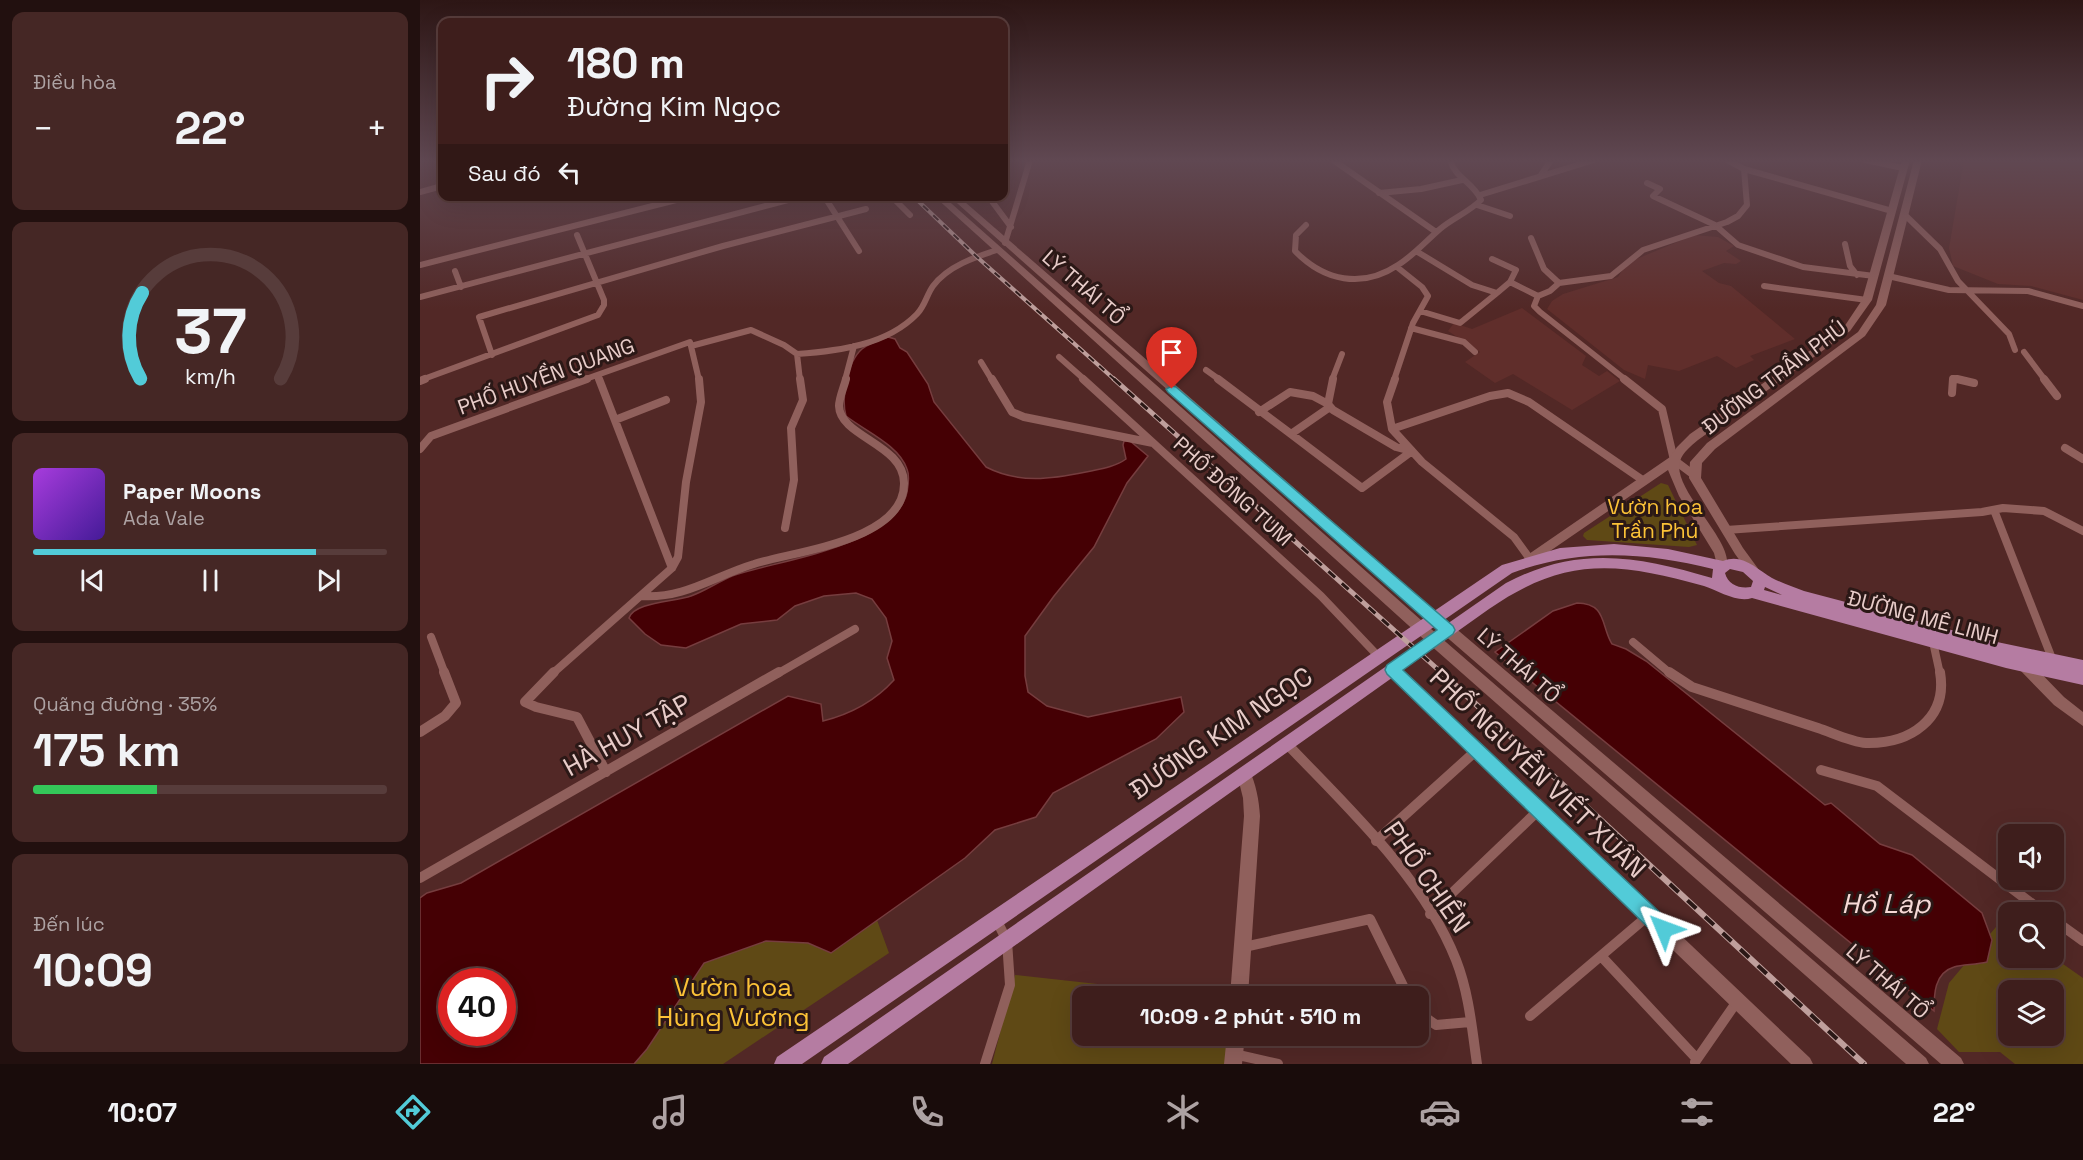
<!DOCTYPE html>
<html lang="vi">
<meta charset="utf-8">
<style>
body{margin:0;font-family:"Space Grotesk",sans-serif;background:#452725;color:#f1f3f6;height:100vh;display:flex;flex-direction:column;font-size:22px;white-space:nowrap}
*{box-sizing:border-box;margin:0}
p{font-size:20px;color:#ada2a3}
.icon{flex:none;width:33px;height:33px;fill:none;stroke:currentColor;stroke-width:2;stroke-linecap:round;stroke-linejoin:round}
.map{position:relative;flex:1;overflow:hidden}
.side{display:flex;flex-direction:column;gap:12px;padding:12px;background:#22100f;width:420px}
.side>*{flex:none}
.top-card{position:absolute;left:18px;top:18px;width:570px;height:183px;border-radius:12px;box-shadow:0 6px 24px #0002,0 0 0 2px #573c3b;background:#3e1e1c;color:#f1f3f6;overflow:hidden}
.fabs{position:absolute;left:1578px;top:824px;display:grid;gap:12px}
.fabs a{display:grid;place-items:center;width:66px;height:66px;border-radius:12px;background:#3e1e1c;box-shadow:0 6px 24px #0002,0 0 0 2px #573c3b;font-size:30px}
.speed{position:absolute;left:18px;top:968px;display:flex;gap:12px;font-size:30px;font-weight:700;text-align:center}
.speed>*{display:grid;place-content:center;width:78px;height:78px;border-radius:50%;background:#3e1e1c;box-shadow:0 6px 24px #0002,0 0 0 2px #573c3b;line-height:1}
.speed .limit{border:9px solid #d22;background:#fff;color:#111}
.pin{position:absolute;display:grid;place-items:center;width:51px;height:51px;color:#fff;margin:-62px -26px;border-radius:50% 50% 50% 0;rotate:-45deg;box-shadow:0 0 6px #0007}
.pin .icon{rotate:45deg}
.me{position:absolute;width:66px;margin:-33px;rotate:314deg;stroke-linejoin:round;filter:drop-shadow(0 0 4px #0008)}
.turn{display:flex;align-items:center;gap:21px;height:126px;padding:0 30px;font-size:27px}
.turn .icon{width:78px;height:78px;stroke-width:2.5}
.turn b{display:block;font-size:42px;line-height:51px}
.then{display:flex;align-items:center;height:57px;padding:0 30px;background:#0003;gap:12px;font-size:22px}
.big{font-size:45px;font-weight:800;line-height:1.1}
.side .card{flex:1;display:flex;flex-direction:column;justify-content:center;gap:9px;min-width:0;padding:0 21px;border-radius:12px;background:#452725}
.side .dial{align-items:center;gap:0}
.dial svg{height:156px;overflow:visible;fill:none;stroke:#573c3b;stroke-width:7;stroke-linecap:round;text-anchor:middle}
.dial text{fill:#f1f3f6;stroke:none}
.song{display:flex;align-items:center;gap:18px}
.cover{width:72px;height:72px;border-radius:9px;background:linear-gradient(135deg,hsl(280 70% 55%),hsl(260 70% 35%))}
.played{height:6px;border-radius:3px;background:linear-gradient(90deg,#52cbd8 80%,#573c3b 80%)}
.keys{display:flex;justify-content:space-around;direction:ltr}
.heat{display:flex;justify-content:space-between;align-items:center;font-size:33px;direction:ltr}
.charge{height:9px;border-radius:4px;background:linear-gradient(90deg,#34c759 35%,#573c3b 0)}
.trip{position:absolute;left:652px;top:986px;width:357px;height:60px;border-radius:12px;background:#3e1e1c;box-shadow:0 6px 24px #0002,0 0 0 2px #573c3b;font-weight:800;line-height:60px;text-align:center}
.dock{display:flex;height:96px;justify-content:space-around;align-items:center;background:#190c0b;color:#ada2a3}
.dock .icon{width:42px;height:42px}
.dock .current{color:#52cbd8}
.dock b{font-size:27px;color:#f1f3f6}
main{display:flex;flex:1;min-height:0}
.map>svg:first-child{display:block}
.built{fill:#602e2b}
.green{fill:#5f4915;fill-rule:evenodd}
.water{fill:#450004;stroke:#763d3f;stroke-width:1.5;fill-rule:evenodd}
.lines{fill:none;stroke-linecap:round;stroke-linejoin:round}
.street-far2{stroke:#90605c;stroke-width:6}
.street-far1{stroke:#90605c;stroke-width:8}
.street{stroke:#90605c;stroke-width:10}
.secondary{fill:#90605c;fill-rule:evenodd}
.primary{fill:#b57ca2;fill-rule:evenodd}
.rail-far2-casing{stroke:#bf9f9c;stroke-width:4}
.rail-far1-casing{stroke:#bf9f9c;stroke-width:5}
.rail-casing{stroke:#bf9f9c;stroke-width:6}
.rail-far2{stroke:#2b1816;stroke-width:2;stroke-dasharray:7;stroke-linecap:butt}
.rail-far1{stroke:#2b1816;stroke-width:3;stroke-dasharray:9;stroke-linecap:butt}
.rail{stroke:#2b1816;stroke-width:4;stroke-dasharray:12;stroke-linecap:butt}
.route{fill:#52cbd8;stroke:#35848c;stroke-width:1.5}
.labels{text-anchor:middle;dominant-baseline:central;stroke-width:6;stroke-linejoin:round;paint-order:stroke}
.street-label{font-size:21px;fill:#e8ccc9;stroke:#2b1816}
.park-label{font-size:21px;fill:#fbc237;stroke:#2b1816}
.near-street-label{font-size:26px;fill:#e8ccc9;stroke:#2b1816}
.near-park-label{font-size:26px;fill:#fbc237;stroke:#2b1816}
.near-water-label{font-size:27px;font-style:italic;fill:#f6dad7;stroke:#2b1816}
</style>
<main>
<section class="side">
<div class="card"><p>Điều hòa</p>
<div class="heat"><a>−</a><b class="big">22°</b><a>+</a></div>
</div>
<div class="card dial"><svg viewBox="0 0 100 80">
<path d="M14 69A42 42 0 1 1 86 69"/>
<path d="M14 69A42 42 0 0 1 15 25" stroke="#52cbd8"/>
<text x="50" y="56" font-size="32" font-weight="700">37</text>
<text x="50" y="72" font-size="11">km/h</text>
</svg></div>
<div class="card">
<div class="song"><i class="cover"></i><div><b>Paper Moons</b><p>Ada Vale</p></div></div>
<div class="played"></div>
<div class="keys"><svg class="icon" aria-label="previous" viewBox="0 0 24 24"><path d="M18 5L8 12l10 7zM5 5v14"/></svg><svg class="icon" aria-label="pause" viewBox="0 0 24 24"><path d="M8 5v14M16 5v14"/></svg><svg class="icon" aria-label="next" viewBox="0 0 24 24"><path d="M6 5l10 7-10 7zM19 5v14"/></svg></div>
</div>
<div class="card"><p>Quãng đường · 35%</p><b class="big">175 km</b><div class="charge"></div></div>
<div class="card"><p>Đến lúc</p><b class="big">10:09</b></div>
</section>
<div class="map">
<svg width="1663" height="1064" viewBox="0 0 1663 1064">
<rect width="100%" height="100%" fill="#522826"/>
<path class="built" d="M1544,160H1663V300L1611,286L1578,284L1533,266L1529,248Z
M1274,235L1298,237L1314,246L1306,251L1321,261L1316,264L1304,263L1282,271L1299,283L1311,286L1375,339L1330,356L1334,360L1316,368L1297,356L1259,371L1228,365L1225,379L1204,370L1127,309L1132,301L1143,294L1198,277L1207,263Z
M1102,308L1166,356L1162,365L1179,376L1187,371L1200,381L1152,410L1093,374L1075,383L1045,362L1060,352L1028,331L1034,323L1052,329Z"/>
<path class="green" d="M1241,483L1248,485L1277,545L1269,547L1167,540L1163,536L1164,533Z
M457,920L469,953L303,1064H198L284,963L345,941L388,943L411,953Z
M1581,921L1588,926V957H1633L1663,978V1064H1595L1580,1052H1539L1517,1029L1529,983ZM1588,990H1634V1035H1588Z
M595,975L786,996H663V1035H812L809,1064H572Z"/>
<path class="water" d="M468,337L475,339L480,348L487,352L508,384L514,402L566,467C599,484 632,479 666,472C680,469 695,467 706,459L703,445L704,441H710L728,456L707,483L674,547L634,596L605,636V676L608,692L627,706L668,717L761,697L764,712L736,739L633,793L616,817L575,830L545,858L411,953L388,943L346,941L284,963L227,1049L214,1064H0V898L7,893L41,883L368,696L401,704L403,721C431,714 455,701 474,680L467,658L472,641L466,618L452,599L436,593L404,596L375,606L357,620L321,624L266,648L241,645L225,634L209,618C214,602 255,602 271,596C285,591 298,582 312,576C357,560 475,547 487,492C488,486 490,476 487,469C479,445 445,431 426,416C421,398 427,362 442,349C449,343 459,340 468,337ZM32,981H82V1032H32Z
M1157,603C1187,603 1181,627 1192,644L1206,649L1226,661L1405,805L1411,803L1460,844L1492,855L1562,913L1572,940L1567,962C1555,965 1543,964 1534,967C1514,973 1514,995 1514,1011L1075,652L1133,611Z"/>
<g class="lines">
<path class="street-far2" d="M913,160L1016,232
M1307,160L1324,169L1472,211
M1445,160L1483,168
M1121,175L1131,160
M1227,183L1240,189L1233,196L1295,225L1318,245L1383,267L1454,276
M0,192L22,186
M959,193L1001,189L1042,180
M1060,195L1174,160
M404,196L439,251
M471,196L490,215
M568,196L591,227
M1057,205L1090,216
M1484,214L1520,249L1538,281L1589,334L1595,350
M886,225L876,235L875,251C904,281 942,289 978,265C994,255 1006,241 1020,229C1033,218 1049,212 1061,200C1054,183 1035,178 1030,160
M1111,238L1124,269L1139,283
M585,243L610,160
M1425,244L1430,266L1437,275
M996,251L1052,285L1077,293L1090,282L1118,296
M1072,259L1096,270L1090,282
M0,265L272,196
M35,271L41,287
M1468,276L1529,290L1608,291L1663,306
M1344,286L1447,300
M0,297L383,196
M1000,311L1040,323L1077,293
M991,328L1044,342L1055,352
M271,346L331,330L364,345L377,354L380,380
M1604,352L1625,380
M377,354C419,351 467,345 497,314C505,306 507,294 513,286C528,266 555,257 577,250
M72,355L59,317L303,246L446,209
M639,357L665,380
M561,362L572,380
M786,370L800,380
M177,375L179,380
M1,380L178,315L184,305V300L157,235
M163,380L270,342L279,380
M425,380L434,346
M912,380L922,354
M974,380L993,323L1008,296L1002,287L977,267
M1206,380L1120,312L1114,306L1118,296L1130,291L1139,283L1191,276L1223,250L1307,222L1318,216L1327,205L1324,169
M1533,380V378L1543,380"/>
<path class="street-far1" d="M179,379L252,568
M572,379L592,412L604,417L733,443
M663,379L901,596L958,656
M798,379L871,434
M913,379L908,404L913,410L976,447L991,451
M975,379L967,402L972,429L1002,462L1094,537L1110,559
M1204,379L1242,409L1254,460L1274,475
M1537,379L1554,383
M1624,379L1637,396
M0,381L5,379
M1532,393L1533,379
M910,407L871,434L942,488L992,451
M839,412L870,392L893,396L908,404
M195,420L246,400
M972,429L1070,396L1088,393L1109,402L1224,481
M1645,448L1663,459
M0,449L11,436L167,379
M1574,510L1633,661
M365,528L374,480L371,428L383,400L380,379
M1306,530L1562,512L1583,508L1624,511L1663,531
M221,596C265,599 294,576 334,564C374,551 485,541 484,483C484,444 420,437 419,406C419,398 424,387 426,379
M11,637L25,674
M1213,642L1251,674
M1513,642L1520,674
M132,674L252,568L258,557L266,482L281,402L279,379
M357,674L435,629"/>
<path class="street" d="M134,672L105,702L116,707L157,717L186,772
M1249,672L1272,687C1314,701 1356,714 1398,728C1413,733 1431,742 1446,743C1490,744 1528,719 1520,672
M0,732L25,716L36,703L24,672
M867,744C927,807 1004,878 1036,960C1049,993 1052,1029 1057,1064
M1401,770L1457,786L1623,912
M956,841L1058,749
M0,878L359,672
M1010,914L1120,809
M1634,920L1663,941
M824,947L950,919L988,996
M1181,956L1277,1059
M999,1013L1016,1025L1050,1022
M1110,1016L1229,915
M814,1054L858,1064
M1275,1062L1318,1000
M565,1064L590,985L587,941L576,919"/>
<path class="secondary" d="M1482,160H1490L1452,300L1430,331L1278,440C1271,446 1263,452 1260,461C1251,490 1317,543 1306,569H1298L1294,553L1259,496L1248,470L1114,562H1106L1104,559L1106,556L1250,457L1257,447L1270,434L1424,327L1442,300Z
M1494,160H1502L1466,305L1445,336L1295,449L1282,463L1281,478L1323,548L1342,574L1340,577H1332L1315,554L1269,478L1270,462L1287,443L1438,332L1456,305Z
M514,196H523L1019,636L1506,1058L1509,1064H1486L1009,644Z
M529,196H538L1033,626L1541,1058L1544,1064H1521L1023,634Z
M1603,658L1608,660L1644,697L1663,712V726L1634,705L1598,668L1596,664L1598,660Z
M972,664L977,666L1390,1058L1393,1064H1371L967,674L965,670L967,666Z
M824,767L829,769C836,784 839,800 840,816L828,996H810L824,816L823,798L817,774L819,769Z
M807,1035H825L822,1064H804Z"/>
<path class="primary" d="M1194,544L1248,549L1303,561C1323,553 1336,569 1352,578C1362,583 1373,587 1384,591L1577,642L1663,660V685L1586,668L1332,598C1317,603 1299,591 1284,586C1198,562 1145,556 1069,609L428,1064H401L404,1057L1086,583C1158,545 1218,556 1292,578L1293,569C1225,552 1159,548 1092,573L382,1064H354L357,1057L1082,565L1140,548ZM1310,569L1323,572L1333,581L1331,587C1320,589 1308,585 1305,573ZM1345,587L1362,595L1344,590Z"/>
<g class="rail-far2-casing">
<path id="rail-far2" d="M493,196L557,257L695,380"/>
</g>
<g class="rail-far1-casing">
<path id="rail-far1" d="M694,379L1023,674"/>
</g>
<g class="rail-casing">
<path id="rail" d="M1021,672L1444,1064"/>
</g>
<use href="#rail-far2" class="rail-far2"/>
<use href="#rail-far1" class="rail-far1"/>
<use href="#rail" class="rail"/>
</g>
<linearGradient id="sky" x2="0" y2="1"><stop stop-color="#2d1615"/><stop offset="0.52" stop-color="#604852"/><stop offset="1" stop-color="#604852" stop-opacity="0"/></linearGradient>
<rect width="1663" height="309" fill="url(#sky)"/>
<path class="route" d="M752,386L756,387L1033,626L1035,630L1033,634L983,670L1251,923L1254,929L1251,936L1244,939L1237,936L967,674L965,670L967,665L1017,630L748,392L746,389Z"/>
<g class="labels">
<g class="street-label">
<text transform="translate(664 287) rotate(41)">LÝ THÁI TỔ</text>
<text transform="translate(126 376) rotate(-20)">PHỐ HUYỀN QUANG</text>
<text transform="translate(1354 377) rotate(-37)">ĐƯỜNG TRẦN PHÚ</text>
<text transform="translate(813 491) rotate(42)">PHỐ ĐỒNG TUM</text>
<text transform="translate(1503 617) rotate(15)">ĐƯỜNG MÊ LINH</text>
<text transform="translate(1099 665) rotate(41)">LÝ THÁI TỔ</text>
<text transform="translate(1468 981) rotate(41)">LÝ THÁI TỔ</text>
</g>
<g class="park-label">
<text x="1235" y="506">Vườn hoa<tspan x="1235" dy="24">Trần Phú</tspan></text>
</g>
<g class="near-street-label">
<text transform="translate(801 733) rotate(-34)">ĐƯỜNG KIM NGỌC</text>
<text transform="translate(207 735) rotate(-29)">HÀ HUY TẬP</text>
<text transform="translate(1118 773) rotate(44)">PHỐ NGUYỄN VIẾT XUÂN</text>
<text transform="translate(1007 877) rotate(55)">PHỐ CHIỀN</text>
</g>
<g class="near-park-label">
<text x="313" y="987">Vườn hoa<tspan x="313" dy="30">Hùng Vương</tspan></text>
</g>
<g class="near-water-label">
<text x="1466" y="903">Hồ Láp</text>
</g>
</g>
</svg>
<div class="fabs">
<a><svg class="icon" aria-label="sound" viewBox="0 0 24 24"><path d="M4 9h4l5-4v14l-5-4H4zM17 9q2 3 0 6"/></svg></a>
<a><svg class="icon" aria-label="search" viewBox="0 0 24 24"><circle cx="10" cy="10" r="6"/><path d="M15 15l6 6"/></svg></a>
<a><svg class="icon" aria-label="layers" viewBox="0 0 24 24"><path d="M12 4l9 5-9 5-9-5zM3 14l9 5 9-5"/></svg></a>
</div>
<div class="speed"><div class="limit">40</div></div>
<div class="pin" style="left:752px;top:389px;background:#d93025"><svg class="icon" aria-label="arrive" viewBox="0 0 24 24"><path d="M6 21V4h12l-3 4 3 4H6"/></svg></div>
<svg class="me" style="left:1244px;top:929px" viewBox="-20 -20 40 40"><path d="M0-17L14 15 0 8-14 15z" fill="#52cbd8" stroke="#fff" stroke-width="4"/></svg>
<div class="trip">10:09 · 2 phút · 510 m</div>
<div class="top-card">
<div class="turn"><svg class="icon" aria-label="right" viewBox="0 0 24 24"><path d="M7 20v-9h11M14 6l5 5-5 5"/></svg><div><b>180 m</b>Đường Kim Ngọc</div></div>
<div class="then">Sau đó<svg class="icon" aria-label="left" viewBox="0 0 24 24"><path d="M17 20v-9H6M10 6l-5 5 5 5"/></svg></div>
</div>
</div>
</main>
<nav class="dock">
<b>10:07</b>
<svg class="icon current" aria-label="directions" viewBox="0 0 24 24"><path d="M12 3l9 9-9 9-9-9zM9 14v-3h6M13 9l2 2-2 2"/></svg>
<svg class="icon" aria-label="music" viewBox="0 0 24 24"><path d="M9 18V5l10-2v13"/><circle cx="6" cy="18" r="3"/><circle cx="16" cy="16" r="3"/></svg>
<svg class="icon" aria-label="phone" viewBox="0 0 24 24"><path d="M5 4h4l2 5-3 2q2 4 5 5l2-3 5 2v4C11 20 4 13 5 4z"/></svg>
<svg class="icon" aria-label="climate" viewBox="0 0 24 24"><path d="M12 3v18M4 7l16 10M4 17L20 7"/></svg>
<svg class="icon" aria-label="car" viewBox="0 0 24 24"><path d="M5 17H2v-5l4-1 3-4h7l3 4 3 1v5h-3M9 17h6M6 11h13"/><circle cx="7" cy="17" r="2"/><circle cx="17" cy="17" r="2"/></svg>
<svg class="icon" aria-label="filters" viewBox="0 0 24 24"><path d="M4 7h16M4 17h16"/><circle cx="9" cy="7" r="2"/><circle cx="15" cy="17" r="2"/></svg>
<b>22°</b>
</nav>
